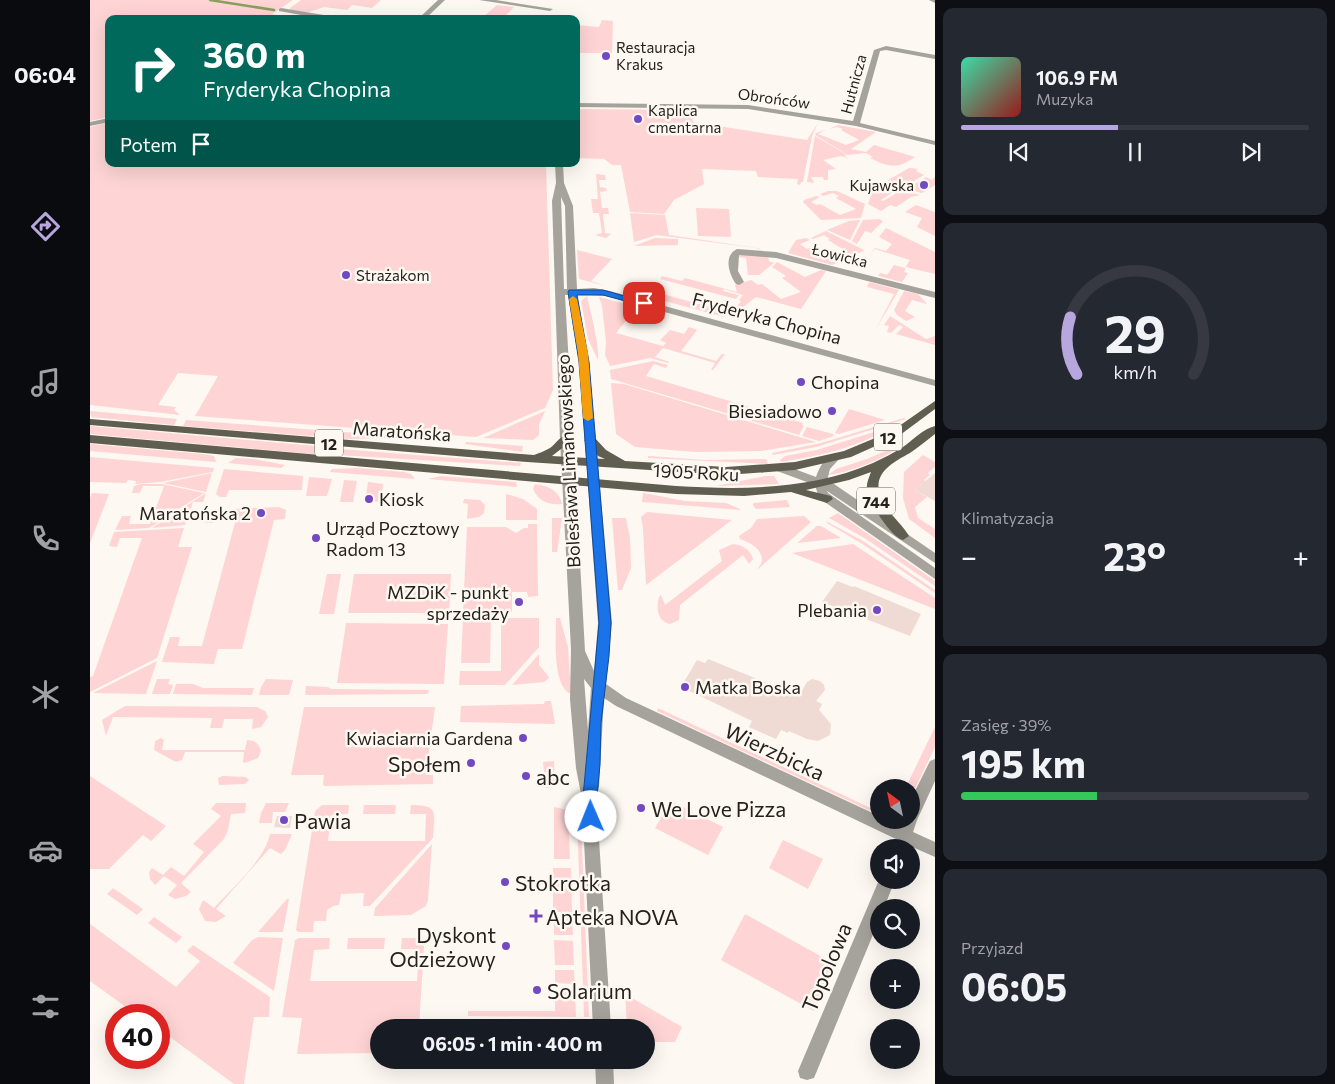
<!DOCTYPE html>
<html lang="pl">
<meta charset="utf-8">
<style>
body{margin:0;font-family:Commissioner,sans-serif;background:#242831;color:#f1f3f6;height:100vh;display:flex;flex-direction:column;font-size:19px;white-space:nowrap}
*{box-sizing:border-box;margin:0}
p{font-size:16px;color:#9ea1a6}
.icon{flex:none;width:28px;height:28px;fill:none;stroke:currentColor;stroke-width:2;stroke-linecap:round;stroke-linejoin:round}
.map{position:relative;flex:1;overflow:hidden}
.side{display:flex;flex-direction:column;gap:8px;padding:8px;background:#0d0f14;width:400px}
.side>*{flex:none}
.top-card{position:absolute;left:15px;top:15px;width:475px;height:152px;border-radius:10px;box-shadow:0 5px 20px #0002;background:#00695c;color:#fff;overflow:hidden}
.needle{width:32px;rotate:327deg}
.controls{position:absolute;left:780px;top:779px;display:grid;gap:10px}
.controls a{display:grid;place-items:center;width:50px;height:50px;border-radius:50%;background:#171b24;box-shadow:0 5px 20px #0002;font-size:25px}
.speed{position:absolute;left:15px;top:1004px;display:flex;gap:10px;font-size:25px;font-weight:700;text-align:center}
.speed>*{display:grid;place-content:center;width:65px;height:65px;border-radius:50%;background:#171b24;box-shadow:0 5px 20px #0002;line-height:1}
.speed .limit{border:8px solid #d22;background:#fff;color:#111}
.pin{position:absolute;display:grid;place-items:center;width:42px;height:42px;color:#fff;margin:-21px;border-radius:10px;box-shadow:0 2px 8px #0006}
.me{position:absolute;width:55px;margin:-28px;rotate:359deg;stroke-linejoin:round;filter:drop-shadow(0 0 4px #0008)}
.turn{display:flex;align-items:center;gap:18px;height:105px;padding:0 15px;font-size:22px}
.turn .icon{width:65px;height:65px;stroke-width:2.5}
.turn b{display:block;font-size:35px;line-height:42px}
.then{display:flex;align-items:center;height:48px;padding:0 15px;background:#0003;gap:10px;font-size:19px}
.big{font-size:38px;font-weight:700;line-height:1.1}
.side .tile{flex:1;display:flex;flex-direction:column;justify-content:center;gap:8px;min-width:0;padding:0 18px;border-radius:10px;background:#242831}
.side .dial{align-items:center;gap:0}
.dial svg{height:130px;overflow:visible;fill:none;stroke:#363941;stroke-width:7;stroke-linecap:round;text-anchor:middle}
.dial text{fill:#f1f3f6;stroke:none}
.song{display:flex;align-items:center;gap:15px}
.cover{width:60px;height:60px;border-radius:8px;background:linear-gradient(135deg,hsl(160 70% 55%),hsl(0 70% 35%))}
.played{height:5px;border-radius:2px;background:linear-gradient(90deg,#b8a6de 45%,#363941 45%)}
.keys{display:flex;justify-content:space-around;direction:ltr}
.heat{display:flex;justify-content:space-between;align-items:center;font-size:28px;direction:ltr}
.charge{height:8px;border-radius:4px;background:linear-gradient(90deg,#34c759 39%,#363941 0)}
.trip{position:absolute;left:280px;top:1019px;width:285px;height:50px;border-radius:25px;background:#171b24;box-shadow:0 5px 20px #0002;font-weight:700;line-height:50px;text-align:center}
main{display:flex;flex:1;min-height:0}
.dock{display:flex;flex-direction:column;width:90px;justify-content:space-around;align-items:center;background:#090b0e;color:#9ea1a6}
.dock .icon{width:35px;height:35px}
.dock .on{color:#b8a6de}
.dock b{font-size:22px;color:#f1f3f6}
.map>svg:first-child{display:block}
.green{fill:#fed4d4}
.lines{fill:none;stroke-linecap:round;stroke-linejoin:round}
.stream{stroke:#899f5c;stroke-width:2.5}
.building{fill:#efdbd3}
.minor{fill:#a5a39b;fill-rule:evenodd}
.major{fill:#605e50;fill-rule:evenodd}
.route{fill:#1a73e8;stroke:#114b97}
.slow{fill:#f59e0b}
.poi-dot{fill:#7349c1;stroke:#fdf8f2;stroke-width:2}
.labels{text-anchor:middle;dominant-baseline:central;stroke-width:5;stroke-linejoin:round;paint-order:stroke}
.far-poi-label{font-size:15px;fill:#26211b;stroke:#fdf8f2;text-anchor:start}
.far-street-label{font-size:15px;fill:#26211b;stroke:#fdf8f2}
.shield{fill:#fdf8f2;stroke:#66625c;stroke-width:1}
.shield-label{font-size:16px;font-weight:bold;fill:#26211b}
.street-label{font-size:18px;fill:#26211b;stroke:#fdf8f2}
.poi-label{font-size:18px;fill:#26211b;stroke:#fdf8f2;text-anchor:end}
.near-street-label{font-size:21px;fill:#26211b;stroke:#fdf8f2}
.near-poi-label{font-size:21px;fill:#26211b;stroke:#fdf8f2;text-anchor:start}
</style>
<main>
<nav class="dock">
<b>06:04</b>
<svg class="icon on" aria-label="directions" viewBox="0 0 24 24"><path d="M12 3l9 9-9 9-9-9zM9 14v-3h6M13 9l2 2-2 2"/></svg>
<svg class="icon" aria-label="music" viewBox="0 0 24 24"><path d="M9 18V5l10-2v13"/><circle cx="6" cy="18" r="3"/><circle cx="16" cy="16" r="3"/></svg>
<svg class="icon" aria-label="phone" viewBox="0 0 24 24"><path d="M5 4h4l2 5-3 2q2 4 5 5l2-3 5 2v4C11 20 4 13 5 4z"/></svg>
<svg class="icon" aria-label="climate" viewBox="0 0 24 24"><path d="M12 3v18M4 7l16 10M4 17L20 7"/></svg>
<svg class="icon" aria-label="car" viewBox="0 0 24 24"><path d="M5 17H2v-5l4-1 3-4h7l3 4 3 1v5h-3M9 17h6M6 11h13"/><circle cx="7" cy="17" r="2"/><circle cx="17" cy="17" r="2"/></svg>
<svg class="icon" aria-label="filters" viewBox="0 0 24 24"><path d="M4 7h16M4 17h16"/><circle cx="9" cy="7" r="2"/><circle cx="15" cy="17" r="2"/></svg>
</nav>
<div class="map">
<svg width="845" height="1084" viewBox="0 0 845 1084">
<rect width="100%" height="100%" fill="#fdf8f2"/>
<path class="green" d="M0,0H203L182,14L187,15L172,19H19V117L0,121Z
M211,0H291L282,8L262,5L257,10L234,7L216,13L201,10L200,8Z
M407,5L434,8L424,7L412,19H450H391Z
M512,20L523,21L522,53H486V25L509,27Z
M486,109L601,110L603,122L717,140L728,123L722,136L713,182H711L710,185L707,184L708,179L668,177L666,171L612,169L614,184L584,200L574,214L540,212L531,165H522L514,159L486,158Z
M19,122V164H456L463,390L455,408L386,437L105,416L128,376L88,373L68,405L86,407L84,410L90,415L0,405V127Z
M748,125L786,132L761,149L776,152L784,145L825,157C807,169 800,168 780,158L783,157L776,153L758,155L725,135L726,133L736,130L728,134L756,145L769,140L751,130L753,129L747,127L739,129Z
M725,136L757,155L754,156L759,159L751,156L733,160L746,169L738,170V180H734L733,177H721L724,183L717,182Z
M819,168L828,169L826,171L834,175L814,187L795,182Z
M506,174L515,175L516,180H509L510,187L516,188L517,191L510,192L512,208H518L519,214H513L515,233L521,234L516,238L505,235L512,233L509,213H503L501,199H508Z
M836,177L842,180L845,177V185L832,193L817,189Z
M793,182L808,187V189L791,200L793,201L812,190L830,195L821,197L806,207L800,205L791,211L778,204L785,185Z
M738,191H747L775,204L771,218L731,220L713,202L714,200L726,196L730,197L721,202L727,205L730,204L750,215L766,209L746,198L749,196L743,193L733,196L730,194Z
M826,205L845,212V236L827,227L832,218L815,212Z
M606,208L639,209L641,237L608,236Z
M540,213L575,215L579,235L681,250L567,235L544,242Z
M789,219L793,221L781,233L775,231L767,244L762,241L773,220Z
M770,220L760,240L737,230L759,221Z
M796,228L845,252V274L816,267L814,272L818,273L812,282L788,276L790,273L797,275L804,265L815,268L820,260L785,249L778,258L785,248L796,251L802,244L789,237Z
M736,231L774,250L773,251L742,265L698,253L706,240L716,238L720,240L710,244L717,249L721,247L741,259L758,252L738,240L740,239L734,235L723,239L721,238Z
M565,238L588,239V245L544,246Z
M487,250L522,259L501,281L516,286L489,279Z
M649,254L678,256L679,261L684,263L669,275H658L656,258L648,257Z
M687,262L715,277L731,270L736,271L711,309L666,297L639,318L651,301L649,300L653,295L634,289L633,291L649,295L646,299L570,279L572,276L592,281L595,278L647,292L645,285L661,280L668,285L672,284L691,299L711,292L692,278L696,276L682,267Z
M779,282L809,290L786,329L804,294L777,287Z
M551,288L638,312L634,317L549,294L547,292Z
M814,291L828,294L837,304L822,300L815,311L825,317L816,321L807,315L804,310Z
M497,296C500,310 510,347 508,360L498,339L491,301Z
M509,297L540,305L539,306L546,308L526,333L573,346L576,343L570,340L580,330L594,334L599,327L607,330L591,351L626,361L632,354H635L623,370H621L625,363L573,348L565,357L579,362L578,363L560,358L520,366L515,355L516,342L512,306Z
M800,316L836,339L845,336V345L806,334L813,327L809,325L801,333L797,332L799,326L794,325Z
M563,361L578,365L576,368L564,364L556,376L713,423L712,425L714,426L709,435L521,379L520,370Z
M521,383L534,384L726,442L671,451L605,452L545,447L526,434Z
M759,409L795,420L749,434L745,433Z
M0,411L87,419L84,425L1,417Z
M455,411L449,425V435L443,440L393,438Z
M814,418L816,419L726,447L683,455L682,453L731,443Z
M96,420L294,435L298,436L297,438L259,439L93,426Z
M0,426L237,447L239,451L233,455L0,434Z
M803,426C769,447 730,456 691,462L690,460L695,456L727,450Z
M717,427L743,434L744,436L729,441L712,436Z
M376,442L433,446L432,452L375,444Z
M0,444L113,454L124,456L126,462L0,451Z
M811,444C804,456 754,474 738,475L746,469L777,459Z
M250,449L431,463L430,466L247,455Z
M833,455L845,462V467L838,473L840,475L834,480L836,481L825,490L837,497L825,507L828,518L845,529V538L819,519L813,498L814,472Z
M558,456L616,460L676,459L678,464L558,458Z
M0,457L124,468L123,472L70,482L45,484L46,481L38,480L36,483L0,482Z
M146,458L164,459L195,465L191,468L138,463Z
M267,468L314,472L321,474L325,479L240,472L242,469Z
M134,469L213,476L212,490H139L136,497H130L126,494Z
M122,473L116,492L73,483Z
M351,476L426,482L427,487L338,479Z
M675,476H684L689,484L626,486Z
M219,477L242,479L237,496H216Z
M254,480L267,481L263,502H250Z
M278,482L293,484L291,502L281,501L282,496H276Z
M51,484H72L114,493L59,528L25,530L32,516H41L39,524H60L74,486H53L50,493H42L44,486Z
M445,484C458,486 469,490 472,504C459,505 449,502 443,489Z
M2,493L19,494L0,543V498Z
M116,493L113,502H103L95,525L62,528Z
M553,493L595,501L636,503L652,510L552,502Z
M416,494L433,499L447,509V520H416Z
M374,499L390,500L395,505L394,513L389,517L377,519L378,504L373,503Z
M697,500L700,507L666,509L663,505V503Z
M189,507L196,510L195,519L184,520L152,649H128L124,664L72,662L80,637H90L88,646H112L147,515H126L123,523H115L119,510Z
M557,512L642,520L556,585L553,529L551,517Z
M748,513L845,581V586L776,539L739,518Z
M714,516L721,522L667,570L672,562C673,549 661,543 650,539L649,536L661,528L667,519Z
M462,518H472L467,552H462Z
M522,518H536L540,538L541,568L532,590H528Z
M736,521L773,541L845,590V593L774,545L737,523Z
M438,524H447L448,596L438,597L437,592H422V612H373L377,527H416L426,533L434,528H438Z
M727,526H731L751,538L707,543Z
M94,528L88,547H102L67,658L0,692V677L3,676L52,538H30L27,547L19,546L24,532Z
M643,544C652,545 660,549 663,559L659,564L653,555L590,605L589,620L580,624C567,621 566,608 569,597L571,595L575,605L632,561L629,550Z
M763,544L845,598V609L702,553Z
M237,574H251L244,614H229Z
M264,574H361L359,613H258Z
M373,618H401L400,663H371Z
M411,618H449V647L415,685H369L370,671H411Z
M466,618H470L478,647L481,694C462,686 466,638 466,618Z
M256,623L358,624L354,684L247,683Z
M449,654V665L459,677L458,679L454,682L422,685Z
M67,661L56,694L3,693Z
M67,679H80L78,684L83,685L80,694H62Z
M176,679L203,680L199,695H169L171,687Z
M86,684H103L113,688H164L162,695L83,694Z
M216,686L238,687L241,689L339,690L338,694L215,695Z
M455,701H461L465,724L370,722L371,706L454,704Z
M35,706L167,707L175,711L178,717L171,727L162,729L163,719H134L132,728H120L122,718L23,717L16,736L12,720Z
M214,707H345L336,775H343V784L235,786L233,785L234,775H201Z
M568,708L789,812V815L567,711Z
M845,727V747L821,797V788L816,787Z
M71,738L74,740L72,750H155L157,740C165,740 169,744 171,751L168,758L155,763L153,762L154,752H95L92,760L86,762L64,750L65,741Z
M464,761L465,787L456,788L448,781L454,771L453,762Z
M0,776L76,826L61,841L53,835L19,869H0Z
M133,776L156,777L159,780L155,784L129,785L128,778Z
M581,801L633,827L618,855L565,828Z
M126,803H156L155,813L141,814L138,830L134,839L91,883L101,892L96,896L85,899L78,895L87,885L74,876L65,885L60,879L59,872L62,868L73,875L81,867L94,876L114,852L103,844L131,816L121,809Z
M176,803H199L195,812H183L182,823H169L171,813Z
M232,805H259L258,814L241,815L238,841H335L336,814H320L321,805C350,805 344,813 343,838L280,906H273L274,893L251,894L249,905L243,906L237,910L236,921H224L223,932H208L206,930L225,811Z
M274,805H306L305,814H273Z
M464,807L478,810L480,859H464Z
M487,816L491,824L499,1017H494Z
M180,834H202L195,850L191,854L180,848L126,909L136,916L126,922L115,921L109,909L113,900L124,908C143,887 174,861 180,834Z
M693,840L733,859L718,889L679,868Z
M342,844L338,900L336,906L321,915L284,916L285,908Z
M463,868H481L482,912H463Z
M23,888L53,909L47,915L17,894Z
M197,899H199L193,932H168Z
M655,914L743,963L724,1011L631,960Z
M64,917L92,937L86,943L58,923Z
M464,917H482L483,935H464Z
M0,924L86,987L110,961L97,951L103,945L180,997L179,1017H164L154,1084H144L69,1029V1015H47L0,981Z
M168,937L193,938L184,991L143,963L162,940Z
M209,938H240L239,949L224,950L220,981H327L329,949H311L312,938H330L334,946L329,1027L289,1028V1053L207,1054L212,1018L192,1017L205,940Z
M258,938H295L294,949H257Z
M464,940L483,941L484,965H465Z
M465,970H484L485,984L465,983Z
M465,989H485L486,1017L378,1016V1011H465Z
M535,994L592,1027L585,1042H556V1028L537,1027Z"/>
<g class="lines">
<path class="stream" d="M120,0L184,10"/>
</g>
<path class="building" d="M845,473V501L825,490Z
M747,581L763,587L764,586L831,614L820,636L732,602Z
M618,659L709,696L717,682L722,679L730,681L734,685L735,690L726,701L732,704L729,710L741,724L740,735L728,741L717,739L699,731L698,733L691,730L686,739L659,727L662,721L591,687L607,660L615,663Z
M187,816H202L200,828L184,827Z"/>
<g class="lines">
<path class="minor" d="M348,0H355L335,19H328Z
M389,0H406L463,9L460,11Z
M839,0H845V3Z
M191,8L246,17L249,19H233L189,11V9Z
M796,46L845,55V59L796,50L790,51L770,123L845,141V145L766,126L658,109L486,107V103L658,105L763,121L784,50Z
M19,118V122L0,126V122Z
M465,164H473L474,183L483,206L487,289L504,288L520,291L845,380V386L516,296L487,294L499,362L522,623L516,684L536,698L789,816V820H797L809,826L811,820H821V799L840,761L845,759V781L827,820L823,832L845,842V857L820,846L819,848H803L806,839L526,706L514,698L509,787L506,792L521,1028H503L492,799L486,768L480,699L481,649L470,439L462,201L466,183ZM471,197L475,206L477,289H474ZM475,295H478L489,362L508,623L504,671L495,651ZM494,679L501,688L498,730Z
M647,249L686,252L845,292V298L686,258L649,255L648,271L654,282L649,285L646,284C639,274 633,256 647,249Z
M745,453L751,457L740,469L737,481L744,484L845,553V563L737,491L738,493L845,568V579L729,498L725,485L687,471L685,468L691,464L726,477C729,468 735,456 745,453Z
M789,880H805L794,908H789V920L724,1078L717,1080L710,1078L708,1071Z
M505,1060H523L524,1084H506Z"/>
<path class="major" d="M845,401V409L810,435L761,457L705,470L636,475L437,462L0,425V419L444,455C449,453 455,451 460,448C467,443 470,434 480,436L482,439L480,442L462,456L515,459L508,456L494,440L500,436L504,437L516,450L535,461L636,467L705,462L754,451L802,431Z
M845,426V434C837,440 829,447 820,453C800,464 779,475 793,502C800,515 812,524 819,536L813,540C801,537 779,503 777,490C776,483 779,478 781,472L759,480L716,490L741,496L743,499L737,503L701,492L654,496L586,494L0,443V435L586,486C652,490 721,490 783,463C793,458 804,453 813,447C823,440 833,429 845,426Z"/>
</g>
<path class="route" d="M479,290H513L559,303L554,306L513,295H487L499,362L521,623L519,656L511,723L510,764L507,797L508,817L506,821L501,823L496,821L493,797L509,623L489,362L478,292Z"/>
<path class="slow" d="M483,296L487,299L498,353L503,418L498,421L493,418L488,353L479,299Z"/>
<g class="poi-dot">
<circle cx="516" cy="56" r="5"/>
<circle cx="548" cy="119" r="5"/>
<circle cx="834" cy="185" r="5"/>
<circle cx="256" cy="275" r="5"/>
<circle cx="711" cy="382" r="5"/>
<circle cx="742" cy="411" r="5"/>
<circle cx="279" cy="499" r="5"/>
<circle cx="171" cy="513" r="5"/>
<circle cx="226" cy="538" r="5"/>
<circle cx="429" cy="602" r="5"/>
<circle cx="787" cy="610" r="5"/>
<circle cx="595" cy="687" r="5"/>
<circle cx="433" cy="738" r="5"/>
<circle cx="381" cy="763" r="5"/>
<circle cx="436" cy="776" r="5"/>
<circle cx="551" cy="808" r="5"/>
<circle cx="194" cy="820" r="5"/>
<circle cx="415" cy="882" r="5"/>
<path d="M443.5 908.5h5v5h5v5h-5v5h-5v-5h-5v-5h5z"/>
<circle cx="416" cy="946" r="5"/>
<circle cx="447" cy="990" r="5"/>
</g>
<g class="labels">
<g class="far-poi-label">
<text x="526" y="47">Restauracja<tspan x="526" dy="17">Krakus</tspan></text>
<text x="558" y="110">Kaplica<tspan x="558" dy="17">cmentarna</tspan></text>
<text x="824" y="185" text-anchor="end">Kujawska</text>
<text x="266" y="275">Strażakom</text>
</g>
<g class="far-street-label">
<text transform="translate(763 84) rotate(-75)">Hutnicza</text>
<text transform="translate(684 98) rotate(8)">Obrońców</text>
<text transform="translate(750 255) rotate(14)">Łowicka</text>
</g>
<g class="shield">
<rect x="784" y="423.5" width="28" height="27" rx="4"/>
<rect x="225" y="429.5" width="28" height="27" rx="4"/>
<rect x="767" y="487.5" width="38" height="27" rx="4"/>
</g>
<g class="shield-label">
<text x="798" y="437">12</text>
<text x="239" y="443">12</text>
<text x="786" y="501">744</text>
</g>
<g class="street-label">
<text transform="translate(677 318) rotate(15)">Fryderyka Chopina</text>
<text transform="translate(312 431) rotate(4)">Maratońska</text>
<text transform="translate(478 461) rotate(-93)">Bolesława Limanowskiego</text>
<text transform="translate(606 472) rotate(3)">1905 Roku</text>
</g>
<g class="poi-label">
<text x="721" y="382" text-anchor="start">Chopina</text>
<text x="732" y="411">Biesiadowo</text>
<text x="289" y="499" text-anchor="start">Kiosk</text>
<text x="161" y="513">Maratońska 2</text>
<text x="236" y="528" text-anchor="start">Urząd Pocztowy<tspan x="236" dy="21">Radom 13</tspan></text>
<text x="419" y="592">MZDiK - punkt<tspan x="419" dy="21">sprzedaży</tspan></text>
<text x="777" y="610">Plebania</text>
<text x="605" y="687" text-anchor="start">Matka Boska</text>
<text x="423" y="738">Kwiaciarnia Gardena</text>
</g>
<g class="near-street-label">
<text transform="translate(685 751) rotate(25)">Wierzbicka</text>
<text transform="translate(736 967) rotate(-67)">Topolowa</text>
</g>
<g class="near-poi-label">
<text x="371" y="763" text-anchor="end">Społem</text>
<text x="446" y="776">abc</text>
<text x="561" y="808">We Love Pizza</text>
<text x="204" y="820">Pawia</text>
<text x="425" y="882">Stokrotka</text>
<text x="456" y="916">Apteka NOVA</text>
<text x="406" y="934" text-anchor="end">Dyskont<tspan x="406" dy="24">Odzieżowy</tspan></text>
<text x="457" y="990">Solarium</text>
</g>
</g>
</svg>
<div class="controls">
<a><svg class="needle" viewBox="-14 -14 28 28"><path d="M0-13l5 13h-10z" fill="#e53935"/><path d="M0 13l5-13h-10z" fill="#9ea1a6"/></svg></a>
<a><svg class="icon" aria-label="sound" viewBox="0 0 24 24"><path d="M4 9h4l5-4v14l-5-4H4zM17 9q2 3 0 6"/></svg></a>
<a><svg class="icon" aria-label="search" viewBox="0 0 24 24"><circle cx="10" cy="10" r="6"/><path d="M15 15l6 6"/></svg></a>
<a>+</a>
<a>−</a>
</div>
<div class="speed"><div class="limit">40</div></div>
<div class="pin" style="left:554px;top:303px;background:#d93025"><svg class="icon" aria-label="arrive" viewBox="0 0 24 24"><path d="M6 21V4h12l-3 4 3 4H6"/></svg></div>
<svg class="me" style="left:501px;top:817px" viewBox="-20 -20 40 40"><circle r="19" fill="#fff"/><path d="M0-13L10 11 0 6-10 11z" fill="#1a73e8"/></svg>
<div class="trip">06:05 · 1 min · 400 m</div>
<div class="top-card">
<div class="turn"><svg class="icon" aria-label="right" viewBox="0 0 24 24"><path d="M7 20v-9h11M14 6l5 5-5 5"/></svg><div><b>360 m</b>Fryderyka Chopina</div></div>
<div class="then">Potem<svg class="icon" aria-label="arrive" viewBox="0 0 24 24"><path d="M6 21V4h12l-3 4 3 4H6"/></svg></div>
</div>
</div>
<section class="side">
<div class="tile">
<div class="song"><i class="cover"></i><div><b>106.9 FM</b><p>Muzyka</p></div></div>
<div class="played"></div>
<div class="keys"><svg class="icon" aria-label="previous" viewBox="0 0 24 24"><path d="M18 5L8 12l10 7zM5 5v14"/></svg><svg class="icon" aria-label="pause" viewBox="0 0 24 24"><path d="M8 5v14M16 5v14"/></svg><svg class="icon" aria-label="next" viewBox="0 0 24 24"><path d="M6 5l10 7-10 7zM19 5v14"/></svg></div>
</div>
<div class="tile dial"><svg viewBox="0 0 100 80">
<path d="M14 69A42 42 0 1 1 86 69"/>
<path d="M14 69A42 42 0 0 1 10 34" stroke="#b8a6de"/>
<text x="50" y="56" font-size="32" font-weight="700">29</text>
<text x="50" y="72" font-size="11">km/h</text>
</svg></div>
<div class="tile"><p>Klimatyzacja</p>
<div class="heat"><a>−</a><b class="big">23°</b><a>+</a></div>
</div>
<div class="tile"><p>Zasięg · 39%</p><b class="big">195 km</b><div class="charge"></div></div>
<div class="tile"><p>Przyjazd</p><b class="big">06:05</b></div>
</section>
</main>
